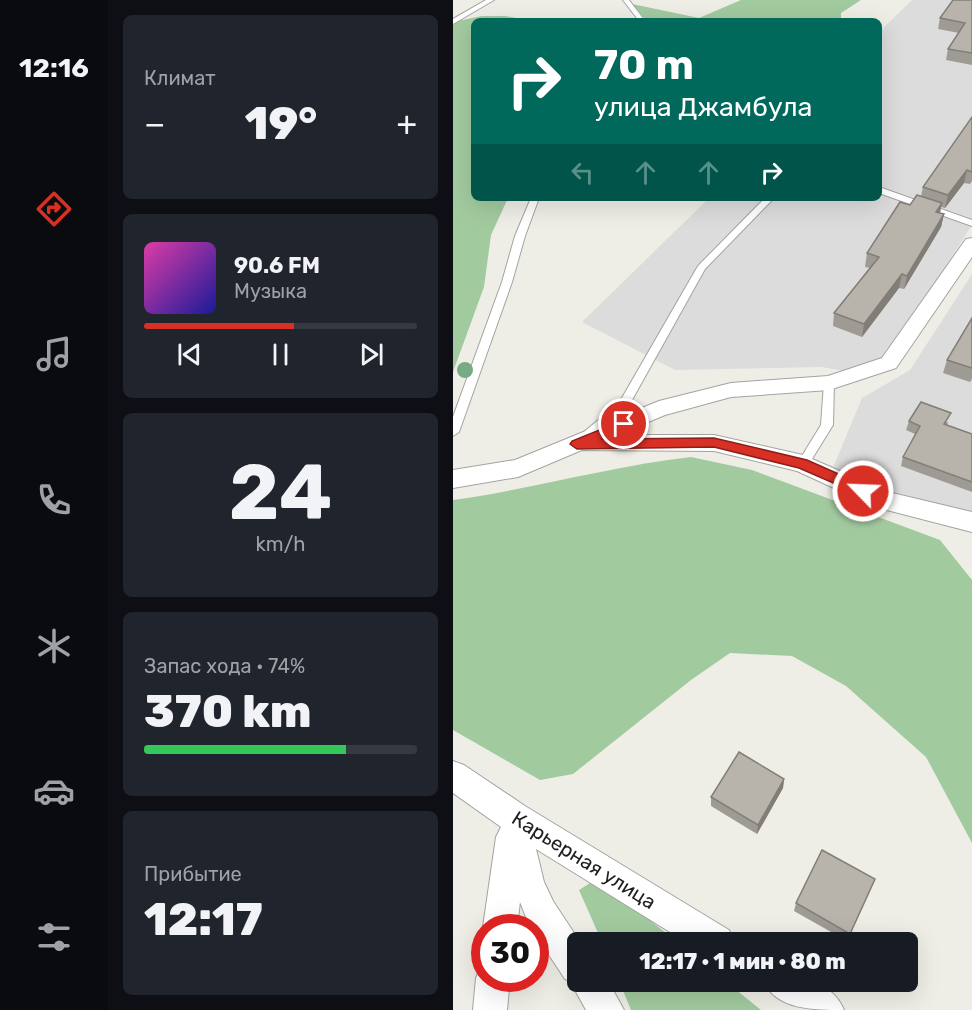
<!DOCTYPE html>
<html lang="ru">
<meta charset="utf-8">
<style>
body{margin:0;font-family:Rubik,sans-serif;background:#20242c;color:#f1f3f6;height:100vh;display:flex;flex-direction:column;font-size:22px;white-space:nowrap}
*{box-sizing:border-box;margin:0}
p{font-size:20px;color:#9ea1a6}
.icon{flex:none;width:33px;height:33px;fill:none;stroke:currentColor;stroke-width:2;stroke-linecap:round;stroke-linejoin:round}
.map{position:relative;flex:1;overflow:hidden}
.details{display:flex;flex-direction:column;gap:15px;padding:15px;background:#0d0f14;width:345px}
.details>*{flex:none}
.hud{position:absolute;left:18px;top:18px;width:411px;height:183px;border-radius:9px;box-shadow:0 6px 24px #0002;background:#00695c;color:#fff;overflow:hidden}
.speed{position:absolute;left:18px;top:914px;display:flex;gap:12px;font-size:30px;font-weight:700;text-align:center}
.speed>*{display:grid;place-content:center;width:78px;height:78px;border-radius:50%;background:#171b24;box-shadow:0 6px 24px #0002;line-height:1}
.speed .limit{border:9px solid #d22;background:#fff;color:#111}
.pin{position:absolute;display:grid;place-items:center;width:51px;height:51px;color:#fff;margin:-26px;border:3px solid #fff;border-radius:50%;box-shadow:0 2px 6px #0007}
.me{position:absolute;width:66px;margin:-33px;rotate:294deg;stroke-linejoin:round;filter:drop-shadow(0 0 4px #0008)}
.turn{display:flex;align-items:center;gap:21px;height:126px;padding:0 24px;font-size:27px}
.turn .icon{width:78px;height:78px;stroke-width:2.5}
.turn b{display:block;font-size:42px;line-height:51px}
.lanes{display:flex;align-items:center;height:57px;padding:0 24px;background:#0003;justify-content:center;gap:30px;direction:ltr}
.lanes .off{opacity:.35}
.big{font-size:45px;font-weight:800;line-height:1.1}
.details .tile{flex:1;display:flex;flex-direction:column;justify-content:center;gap:9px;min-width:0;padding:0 21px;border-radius:9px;background:#20242c}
.details .dial{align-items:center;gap:0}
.dial b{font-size:78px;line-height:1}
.song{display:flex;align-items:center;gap:18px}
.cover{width:72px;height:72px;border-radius:9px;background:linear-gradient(135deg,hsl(320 70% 55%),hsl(240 70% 35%))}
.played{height:6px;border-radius:3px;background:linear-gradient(90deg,#d93025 55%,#363941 55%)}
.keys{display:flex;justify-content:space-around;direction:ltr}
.heat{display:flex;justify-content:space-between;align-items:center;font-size:33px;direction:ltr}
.charge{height:9px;border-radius:4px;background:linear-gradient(90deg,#34c759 74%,#363941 0)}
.trip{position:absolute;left:114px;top:932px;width:351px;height:60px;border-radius:9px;background:#171b24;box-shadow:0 6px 24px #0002;font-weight:800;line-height:60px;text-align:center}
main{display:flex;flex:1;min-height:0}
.tab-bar{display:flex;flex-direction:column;width:108px;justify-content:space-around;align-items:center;background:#090b0e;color:#9ea1a6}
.tab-bar .icon{width:42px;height:42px}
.tab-bar .selected{color:#d93025}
.tab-bar b{font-size:27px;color:#f1f3f6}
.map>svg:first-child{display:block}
.residential{fill:#dddcdc}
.forest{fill:#a2ca9f}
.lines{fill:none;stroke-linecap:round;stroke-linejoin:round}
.lane-casing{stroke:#a3a3a3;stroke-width:2}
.street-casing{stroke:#a3a3a3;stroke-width:2}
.lane{fill:#fff;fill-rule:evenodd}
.street{fill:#fff;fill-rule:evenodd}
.tree{fill:#78ab83}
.wall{fill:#9e9b94}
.shaded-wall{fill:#817e78}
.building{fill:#b8b4ac;stroke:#817e78;stroke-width:1.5}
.route{fill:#d93025;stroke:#8d1f18;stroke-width:1.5}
.labels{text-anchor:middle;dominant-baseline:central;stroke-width:5;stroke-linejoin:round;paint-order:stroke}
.near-street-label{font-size:20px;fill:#1f1f1f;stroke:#fff}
</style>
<main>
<nav class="tab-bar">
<b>12:16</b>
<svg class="icon selected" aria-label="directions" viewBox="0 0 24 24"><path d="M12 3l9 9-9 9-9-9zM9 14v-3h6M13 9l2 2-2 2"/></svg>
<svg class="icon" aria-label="music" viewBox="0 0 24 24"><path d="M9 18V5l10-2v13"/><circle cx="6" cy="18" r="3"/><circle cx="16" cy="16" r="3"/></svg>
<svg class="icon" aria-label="phone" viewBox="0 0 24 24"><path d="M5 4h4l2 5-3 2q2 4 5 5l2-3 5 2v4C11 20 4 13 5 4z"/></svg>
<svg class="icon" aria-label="climate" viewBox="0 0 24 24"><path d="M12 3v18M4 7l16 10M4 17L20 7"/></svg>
<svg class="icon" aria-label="car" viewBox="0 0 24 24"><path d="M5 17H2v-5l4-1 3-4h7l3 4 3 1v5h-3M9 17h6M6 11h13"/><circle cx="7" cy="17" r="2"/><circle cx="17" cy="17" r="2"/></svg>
<svg class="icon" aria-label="filters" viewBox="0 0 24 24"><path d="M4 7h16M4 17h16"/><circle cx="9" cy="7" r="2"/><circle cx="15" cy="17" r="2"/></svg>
</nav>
<section class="details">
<div class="tile"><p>Климат</p>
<div class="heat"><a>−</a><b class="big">19°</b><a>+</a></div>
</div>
<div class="tile">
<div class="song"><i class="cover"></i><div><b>90.6 FM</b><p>Музыка</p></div></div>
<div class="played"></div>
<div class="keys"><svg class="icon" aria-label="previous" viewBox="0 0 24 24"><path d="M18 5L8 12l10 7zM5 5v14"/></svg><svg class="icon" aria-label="pause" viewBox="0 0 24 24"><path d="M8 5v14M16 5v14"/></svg><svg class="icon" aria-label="next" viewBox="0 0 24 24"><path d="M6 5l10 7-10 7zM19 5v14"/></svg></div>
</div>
<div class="tile dial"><b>24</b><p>km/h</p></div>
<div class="tile"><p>Запас хода · 74%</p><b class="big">370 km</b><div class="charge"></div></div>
<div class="tile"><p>Прибытие</p><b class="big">12:17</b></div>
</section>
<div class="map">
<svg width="519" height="1010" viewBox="0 0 519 1010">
<rect width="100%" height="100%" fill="#efeee6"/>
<path class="residential" d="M459,0H519V225L432,363L396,372L369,367L222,370L129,322L256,198H426V32Z
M519,274V513L377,475L409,398L457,370Z"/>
<path class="forest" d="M288,0H408L388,13V21H194L179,4L246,18Z
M29,16H52L81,21H21V198H55L38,235L31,287L0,372V22Z
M238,457L299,470L487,540L519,580V843L473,757L393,686L339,656L277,653L238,680L120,774L87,780L0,730V500C80,489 158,466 238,457Z
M145,878L224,942H149L126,890Z
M166,981H272L308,1010H178Z"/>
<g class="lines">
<g class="lane-casing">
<path id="lane" d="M33,0H41L0,24V19Z
M170,0H176L192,21H186Z
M426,187L519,220V226L426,193Z
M78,198H86L72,236L59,282L6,432L0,436V417L49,282L62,236Z
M312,198H321L252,269L174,409L140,437H132L130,434L132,431L166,403L245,266Z
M376,379L381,383L380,425L354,467H346L344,464L368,425L371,383Z"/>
</g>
<g class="street-casing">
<path id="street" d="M519,238V257L443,368L376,390L278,397L212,415L164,435H261L350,455L435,492L519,512V532L422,507L344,471L261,451L129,450L65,477L0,488V470L62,460L206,401L278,383L375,376L429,358L513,239Z
M0,761L11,765L72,806L276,930L281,942H233L83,849L91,882L100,901L127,942H124V981H155L171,1010H133L117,981L112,979L82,934V927L76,925L67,902L64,927H32V930L30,927L43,837L48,827L0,793Z
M32,964V978H57L54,1010H20L23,978L28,966Z
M310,981C341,981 377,976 391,1010C360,1010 324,1010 310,981Z"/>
</g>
<use href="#lane" class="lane"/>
<use href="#street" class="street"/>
</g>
<circle class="tree" cx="12" cy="370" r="8"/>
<path class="wall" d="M519,0V65L493,60L495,49L506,33L485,29L487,18Z
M519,117V181L517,184L511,183L492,208L488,207L487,213L491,214L488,227L451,289L446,288L409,337L380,326L381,313L417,268L412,267L414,253L468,196L470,187Z
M519,318V379L517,382L490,373L494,360Z
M456,421L495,422L494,425L519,434V492L448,466L450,457L462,434L453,430Z
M331,779L330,788L304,834L258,806V797Z
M422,879L394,941L341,911L343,903Z"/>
<path class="shaded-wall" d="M514,170L511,183L492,208L495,195Z
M489,203L486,217L483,212Z
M491,214L488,227L451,289L454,276Z
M449,274L446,288L409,337L411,324Z
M331,779L330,788L304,834L305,825Z"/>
<path class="building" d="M500,0H519V53L495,49L512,23L487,18Z
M519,117V172L514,170L495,195L470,187Z
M464,195L489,203L483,212L491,214L454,276L449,274L411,324L381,313L426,257L414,253L447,202L457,205Z
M519,318V368L494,360Z
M468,402L498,413L491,424L519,434V482L450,457L467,426L456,421Z
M286,752L331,779L305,825L258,797Z
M369,850L422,879L397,934L343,903Z"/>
<path class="route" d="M171,420L177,424L175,428L148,439L261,438L354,460L415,487L417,491L410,496L346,468L261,447L124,449L117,444L119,441Z"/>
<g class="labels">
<g class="near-street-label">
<text transform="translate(131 860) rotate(32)">Карьерная улица</text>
</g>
</g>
</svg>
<div class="speed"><div class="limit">30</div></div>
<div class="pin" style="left:171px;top:424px;background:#d93025"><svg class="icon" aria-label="arrive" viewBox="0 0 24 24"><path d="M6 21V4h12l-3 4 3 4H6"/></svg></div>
<svg class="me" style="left:410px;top:491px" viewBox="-20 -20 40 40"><circle r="17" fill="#d93025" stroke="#fff" stroke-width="3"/><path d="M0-11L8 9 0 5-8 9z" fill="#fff"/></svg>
<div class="trip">12:17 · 1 мин · 80 m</div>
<div class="hud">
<div class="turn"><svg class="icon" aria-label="right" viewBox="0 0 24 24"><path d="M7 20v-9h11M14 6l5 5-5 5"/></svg><div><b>70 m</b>улица Джамбула</div></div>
<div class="lanes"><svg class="icon off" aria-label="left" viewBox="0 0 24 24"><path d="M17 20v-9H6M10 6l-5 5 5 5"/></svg><svg class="icon off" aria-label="ahead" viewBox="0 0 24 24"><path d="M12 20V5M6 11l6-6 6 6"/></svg><svg class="icon off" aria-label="ahead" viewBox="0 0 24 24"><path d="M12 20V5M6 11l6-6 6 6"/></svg><svg class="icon" aria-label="right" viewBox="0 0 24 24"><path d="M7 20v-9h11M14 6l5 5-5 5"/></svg></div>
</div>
</div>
</main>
